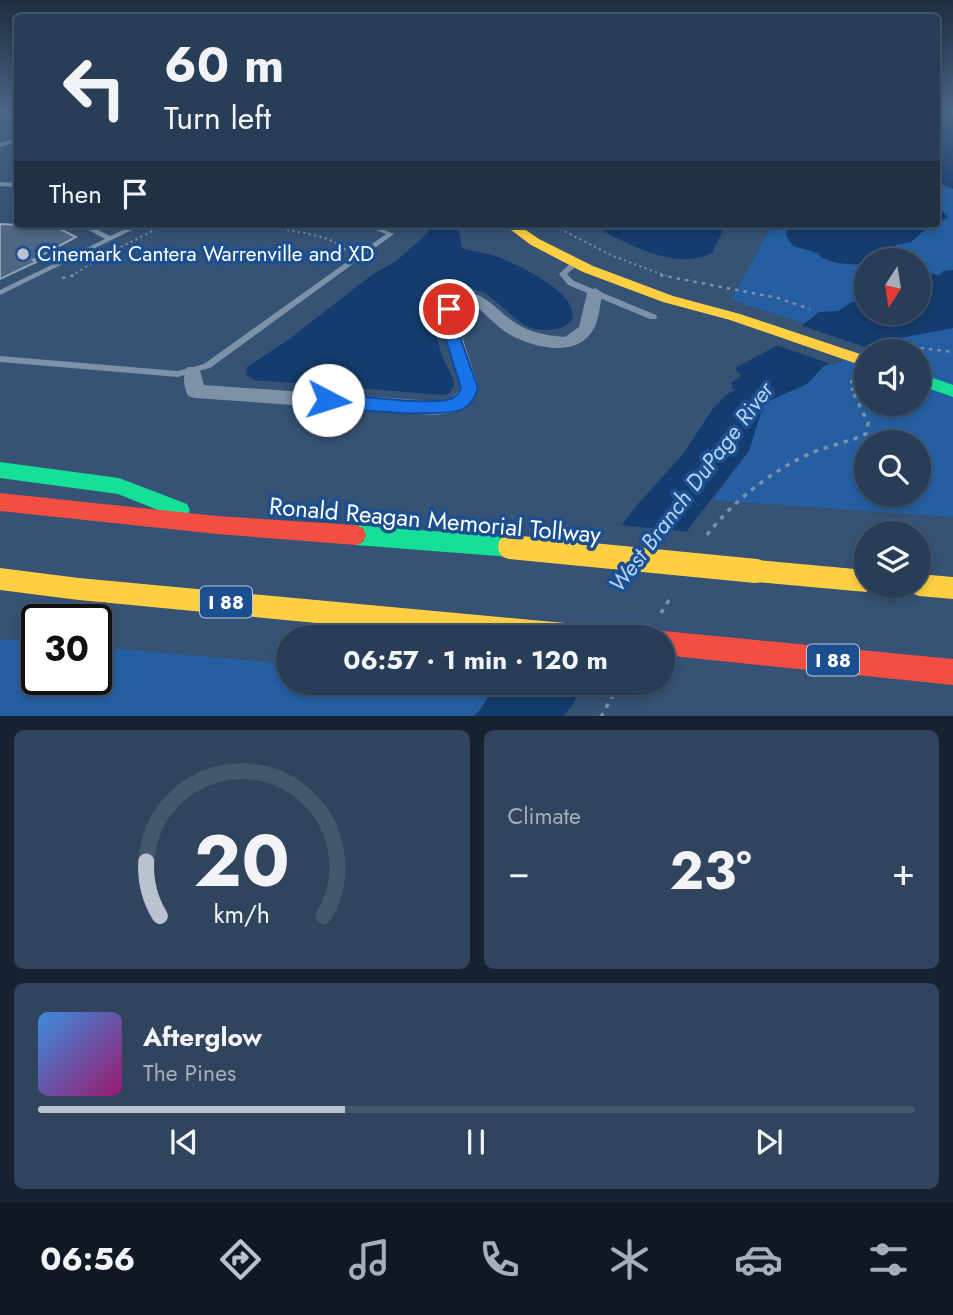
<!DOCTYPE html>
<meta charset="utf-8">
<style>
body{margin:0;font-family:Jost,sans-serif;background:#30455d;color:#f1f3f6;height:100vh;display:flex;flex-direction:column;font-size:26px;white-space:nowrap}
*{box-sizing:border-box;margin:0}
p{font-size:23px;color:#a5aeba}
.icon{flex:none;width:38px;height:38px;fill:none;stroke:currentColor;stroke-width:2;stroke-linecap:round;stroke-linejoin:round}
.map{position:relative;height:716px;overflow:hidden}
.details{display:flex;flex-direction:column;gap:14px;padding:14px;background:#162230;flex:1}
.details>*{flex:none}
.hud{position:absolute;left:14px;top:14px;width:926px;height:214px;border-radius:7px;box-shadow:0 4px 10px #0003,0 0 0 2px #44576d;background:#283e57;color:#f1f3f6;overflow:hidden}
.needle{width:46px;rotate:192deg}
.tools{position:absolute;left:854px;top:248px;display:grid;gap:14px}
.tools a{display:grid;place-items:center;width:77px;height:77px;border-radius:50%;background:#283e57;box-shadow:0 4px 10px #0003,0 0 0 2px #44576d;font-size:35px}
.speed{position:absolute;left:21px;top:604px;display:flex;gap:14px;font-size:35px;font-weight:700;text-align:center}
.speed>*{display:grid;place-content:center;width:91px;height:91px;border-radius:50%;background:#283e57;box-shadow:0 4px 10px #0003,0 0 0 2px #44576d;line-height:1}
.speed .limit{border:4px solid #111;border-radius:10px;background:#fff;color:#111}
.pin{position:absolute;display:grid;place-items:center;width:60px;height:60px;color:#fff;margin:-30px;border:4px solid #fff;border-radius:50%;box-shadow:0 2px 7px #0007}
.me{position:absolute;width:77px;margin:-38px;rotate:95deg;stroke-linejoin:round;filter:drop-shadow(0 0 5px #0008)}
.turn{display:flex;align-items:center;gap:24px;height:147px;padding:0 35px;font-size:32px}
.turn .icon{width:91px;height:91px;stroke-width:2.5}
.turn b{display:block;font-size:49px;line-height:60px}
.then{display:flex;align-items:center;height:66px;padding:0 35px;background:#0003;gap:14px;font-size:26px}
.big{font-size:52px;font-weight:700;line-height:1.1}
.details .widget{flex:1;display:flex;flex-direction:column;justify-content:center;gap:10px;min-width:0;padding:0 24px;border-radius:10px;background:#30455d}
.details .dial{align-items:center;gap:0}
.dial svg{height:182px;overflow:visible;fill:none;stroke:#44576d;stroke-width:7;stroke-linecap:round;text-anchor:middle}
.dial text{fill:#f1f3f6;stroke:none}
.song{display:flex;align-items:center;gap:21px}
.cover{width:84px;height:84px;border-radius:10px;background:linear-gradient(135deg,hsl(210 70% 55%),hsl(320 70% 35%))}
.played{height:7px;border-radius:4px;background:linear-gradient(90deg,#b9c2ce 35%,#44576d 35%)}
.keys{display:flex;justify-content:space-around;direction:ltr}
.heat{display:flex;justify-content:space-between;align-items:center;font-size:38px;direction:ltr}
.details .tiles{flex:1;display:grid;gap:14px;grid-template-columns:1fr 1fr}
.widget:last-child{grid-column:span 2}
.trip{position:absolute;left:276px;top:625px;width:399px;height:70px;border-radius:35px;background:#283e57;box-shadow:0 4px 10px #0003,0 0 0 2px #44576d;font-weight:700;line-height:70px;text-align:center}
.tabs{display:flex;height:112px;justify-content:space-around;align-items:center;background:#101923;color:#a5aeba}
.tabs .icon{width:49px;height:49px}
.tabs .current{color:#b9c2ce}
.tabs b{font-size:32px;color:#f1f3f6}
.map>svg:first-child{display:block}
.green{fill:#265fa1;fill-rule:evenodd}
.water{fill:#153c6e}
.pier{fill:#365274}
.building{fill:#506783;stroke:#92a2b6;stroke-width:2}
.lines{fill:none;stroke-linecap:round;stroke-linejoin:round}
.path-far2{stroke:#7d92a8;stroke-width:2;stroke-dasharray:2 3.5;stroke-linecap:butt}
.path-far1{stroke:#7d92a8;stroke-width:2.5;stroke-dasharray:3.5 5;stroke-linecap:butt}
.path{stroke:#7d92a8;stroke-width:3.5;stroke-dasharray:4.5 6;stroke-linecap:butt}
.lane{fill:#7d92a8;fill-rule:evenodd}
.street{fill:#7d92a8;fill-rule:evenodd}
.fast{fill:#16e098;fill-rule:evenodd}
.slow{fill:#ffcf43;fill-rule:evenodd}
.jam{fill:#f24e42;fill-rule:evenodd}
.slow-bridge{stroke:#ffcf43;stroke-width:24}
.route{fill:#1a73e8;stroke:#114b97;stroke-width:2}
.poi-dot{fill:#b9c2ce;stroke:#1b4f8f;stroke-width:2.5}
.labels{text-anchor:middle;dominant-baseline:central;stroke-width:7;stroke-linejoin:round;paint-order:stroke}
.shield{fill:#1b4f8f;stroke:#bbcadd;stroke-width:2}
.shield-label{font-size:19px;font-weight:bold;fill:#fff}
.poi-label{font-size:21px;fill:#fff;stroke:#1b4f8f;text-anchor:start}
.water-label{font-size:23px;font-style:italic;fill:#b5d3f5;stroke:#1b4f8f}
.near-street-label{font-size:24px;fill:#fff;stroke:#1b4f8f}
</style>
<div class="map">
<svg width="953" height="717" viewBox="0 0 953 717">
<rect width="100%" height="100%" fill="#365274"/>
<path class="green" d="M936,111H953V517L712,500L724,485L764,403L807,384L824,366L869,344L731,300L773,224H936ZM866,261H919V313H866ZM866,352H919V404H866ZM866,443H919V495H866Z
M0,639L37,642V679H96V647L289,664V682L497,684L479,711L473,716H0Z"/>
<path class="water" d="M936,111H953V189L936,182Z
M936,205L948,217L927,228L911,242L897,245L862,265L837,263L822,258L818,253L793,246L786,236L788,224H936Z
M424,224H458L462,248C473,252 484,252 495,256C515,263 580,293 572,319C567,327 559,329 549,330C517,332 508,306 484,293C471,287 454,286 441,291C429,306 436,341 443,358C447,368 453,374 454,385L450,393L444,395L255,380L246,375L247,367L288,340L373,274L395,262L428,233L429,227Z
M590,224H726L712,253C673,272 625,242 590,224Z
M953,270V328L870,344L824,366L807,384L764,403L749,451L692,524L614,637H534L639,503L683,454L714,407L727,394L736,390L732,388V382L741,376L735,368L778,345L819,312L838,311L852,302L866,298V313H919V271L939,275L943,271Z
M498,683L580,686L574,703L564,716L473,717L479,711Z"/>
<path class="pier" d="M800,325L868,348L834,365L773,344Z
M619,525L691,532L619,637H530Z"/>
<path class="building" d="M0,224L38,226L50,224L76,237L33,260L36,262L0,279Z"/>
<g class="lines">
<path class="path-far2" d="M266,224C292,235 326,230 348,252
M550,224L613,256L666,276
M111,252L166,224
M71,276L111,252L106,250"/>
<path class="path-far1" d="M660,275L778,298L810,309
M62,278L76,275
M887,352L911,347L953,352
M853,391L850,385L854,375"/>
<path class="path" d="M707,535C733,501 775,468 814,452C831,445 849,442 866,434L868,423L852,390
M661,613L672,595
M601,717L620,682"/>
<path class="lane" d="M18,138V141L0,147V143Z
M0,182L18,183V187L0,186Z
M78,224H86L110,236L136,224H144L0,295V290L105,239Z
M360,224H369L394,234L210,368L178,377L0,362V356L178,371L204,364L386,234Z
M573,261H579L580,263L567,274L574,281L656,315L657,317L656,319H650L568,285L559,274Z"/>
<path class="street" d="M595,288L603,293C599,305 600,319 593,330C576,360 528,347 504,331C492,322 482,310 470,302L459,304L457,321L479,388C470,412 456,413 433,415L195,398L188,396C184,388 182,375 187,367H199L204,385L433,401L451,399L461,388L441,321L445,299C479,280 492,308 517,324C531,333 549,336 565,337L579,327L587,293Z"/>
<path class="fast" d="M919,373L953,385V397L919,385Z
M0,462L119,478L187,504L190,510L187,516L180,519L118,494L0,478Z
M356,525L510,537L518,540L521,547L518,554L510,557L356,545L349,542L346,535L349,528Z"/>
<path class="slow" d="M503,224H517L539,239L593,266L673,296L740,314L866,356V367L730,320L663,302L583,272L531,245Z
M756,560L866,570V586H875L866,592L756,582L748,579L745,571L748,563Z
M0,568L79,578L587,625L595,629L599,637H462L79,600L0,590Z
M919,574L953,577V599L919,596L911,593L908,586H919Z"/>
<path class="jam" d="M0,493L217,516L356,525L363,528L366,535L363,542L356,545L217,534L0,511Z
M663,631L953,659V685L663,655V637H653Z"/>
<path class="slow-bridge" d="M510,547L756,571"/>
</g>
<linearGradient id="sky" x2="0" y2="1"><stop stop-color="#1e2d40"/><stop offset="0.53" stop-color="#4c6688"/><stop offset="1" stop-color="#4c6688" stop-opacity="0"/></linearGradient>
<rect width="953" height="211" fill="url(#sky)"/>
<path class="route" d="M449,304L456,309L461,340L478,388C475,397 472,404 463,409C446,418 342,411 322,404L320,400L322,395L328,393C355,395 428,406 450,399C456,398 459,393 461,388L446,340L442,309Z"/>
<circle class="poi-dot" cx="23" cy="254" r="7"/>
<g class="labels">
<g class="shield">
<rect x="200" y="586.5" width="52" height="31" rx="5"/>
<rect x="807" y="644.5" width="52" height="31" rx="5"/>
</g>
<g class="shield-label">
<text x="226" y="602">I 88</text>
<text x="833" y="660">I 88</text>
</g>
<g class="poi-label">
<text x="37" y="254">Cinemark Cantera Warrenville and XD</text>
</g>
<g class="water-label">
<text transform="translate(691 487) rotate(-53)">West Branch DuPage River</text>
</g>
<g class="near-street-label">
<text transform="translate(435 520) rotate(5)">Ronald Reagan Memorial Tollway</text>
</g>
</g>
</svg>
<div class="tools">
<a><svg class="needle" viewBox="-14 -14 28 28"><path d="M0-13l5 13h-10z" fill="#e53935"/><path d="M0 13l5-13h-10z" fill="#a5aeba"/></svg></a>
<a><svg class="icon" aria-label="sound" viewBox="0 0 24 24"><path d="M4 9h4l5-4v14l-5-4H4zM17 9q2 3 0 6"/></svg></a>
<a><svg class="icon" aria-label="search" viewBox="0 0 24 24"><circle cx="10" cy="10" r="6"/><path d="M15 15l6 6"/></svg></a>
<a><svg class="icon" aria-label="layers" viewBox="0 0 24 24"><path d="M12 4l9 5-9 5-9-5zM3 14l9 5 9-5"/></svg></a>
</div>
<div class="speed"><div class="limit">30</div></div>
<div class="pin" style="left:449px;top:309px;background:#d93025"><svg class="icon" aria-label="arrive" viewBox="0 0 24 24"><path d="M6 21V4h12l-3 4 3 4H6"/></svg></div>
<svg class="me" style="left:328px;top:400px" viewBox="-20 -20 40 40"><circle r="19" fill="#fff"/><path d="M0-13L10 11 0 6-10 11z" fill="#1a73e8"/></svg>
<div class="trip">06:57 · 1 min · 120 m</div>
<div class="hud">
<div class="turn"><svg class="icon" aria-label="left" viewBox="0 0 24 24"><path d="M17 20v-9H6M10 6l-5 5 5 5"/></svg><div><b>60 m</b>Turn left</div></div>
<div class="then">Then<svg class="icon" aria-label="arrive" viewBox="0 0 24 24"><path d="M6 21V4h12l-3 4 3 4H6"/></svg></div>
</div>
</div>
<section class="details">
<div class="tiles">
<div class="widget dial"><svg viewBox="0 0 100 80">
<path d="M14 69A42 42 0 1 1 86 69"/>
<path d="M14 69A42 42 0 0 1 8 45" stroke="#b9c2ce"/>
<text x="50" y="56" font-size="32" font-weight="700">20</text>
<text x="50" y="72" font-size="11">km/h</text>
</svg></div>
<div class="widget"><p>Climate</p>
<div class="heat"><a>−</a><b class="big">23°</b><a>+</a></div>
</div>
<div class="widget">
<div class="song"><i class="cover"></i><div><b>Afterglow</b><p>The Pines</p></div></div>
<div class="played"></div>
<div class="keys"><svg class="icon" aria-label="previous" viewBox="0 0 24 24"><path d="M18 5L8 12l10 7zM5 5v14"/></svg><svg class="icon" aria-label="pause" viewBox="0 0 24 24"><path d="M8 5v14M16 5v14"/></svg><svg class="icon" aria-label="next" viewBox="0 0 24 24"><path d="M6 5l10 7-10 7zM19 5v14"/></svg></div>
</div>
</div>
</section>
<nav class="tabs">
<b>06:56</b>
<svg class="icon current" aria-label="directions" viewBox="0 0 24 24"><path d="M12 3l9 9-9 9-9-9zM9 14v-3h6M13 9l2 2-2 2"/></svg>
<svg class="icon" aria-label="music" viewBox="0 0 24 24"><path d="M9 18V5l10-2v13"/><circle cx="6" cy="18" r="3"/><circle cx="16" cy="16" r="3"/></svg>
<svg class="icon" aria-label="phone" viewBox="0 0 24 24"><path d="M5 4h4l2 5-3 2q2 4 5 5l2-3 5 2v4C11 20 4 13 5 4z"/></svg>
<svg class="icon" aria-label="climate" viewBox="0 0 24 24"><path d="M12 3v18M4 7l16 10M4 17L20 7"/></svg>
<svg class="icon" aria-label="car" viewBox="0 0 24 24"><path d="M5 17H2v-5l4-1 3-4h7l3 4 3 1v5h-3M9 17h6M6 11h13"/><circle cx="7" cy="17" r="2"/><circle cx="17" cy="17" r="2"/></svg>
<svg class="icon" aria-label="filters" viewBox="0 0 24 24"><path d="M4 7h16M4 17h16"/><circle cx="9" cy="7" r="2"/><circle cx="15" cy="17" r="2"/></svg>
</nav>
